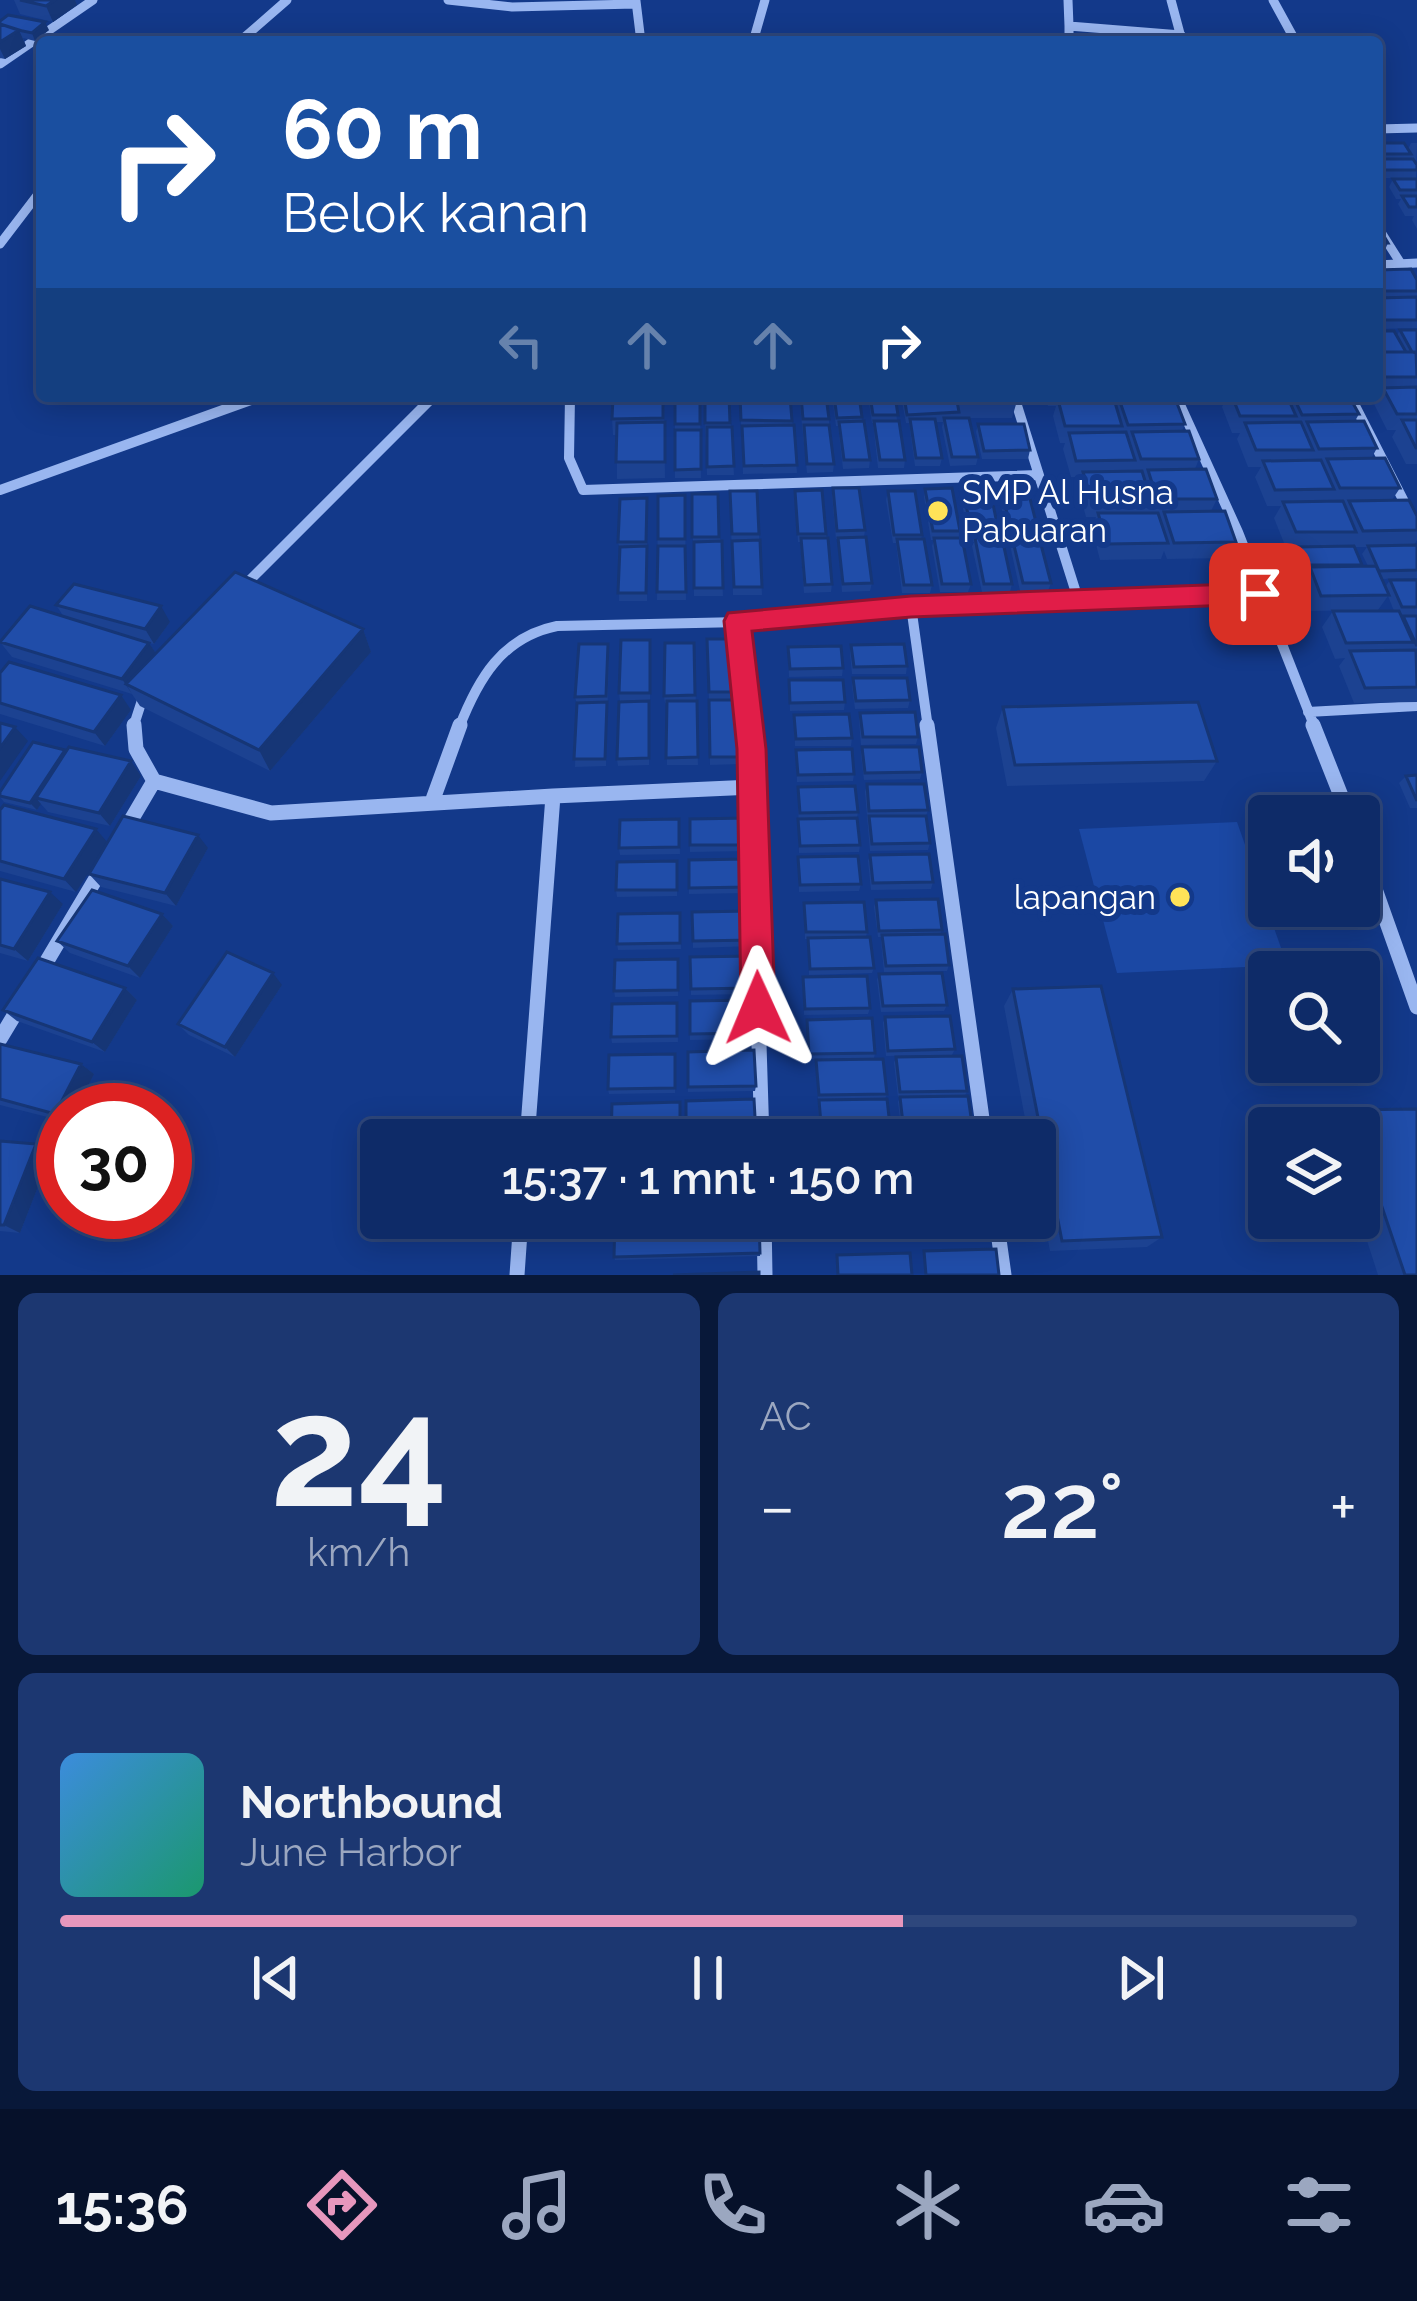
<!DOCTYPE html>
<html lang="id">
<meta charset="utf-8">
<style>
body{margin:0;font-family:Raleway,sans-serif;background:#1c3771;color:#f1f3f6;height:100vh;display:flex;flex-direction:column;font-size:45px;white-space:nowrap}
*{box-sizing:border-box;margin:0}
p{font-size:39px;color:#9ba7c0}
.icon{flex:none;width:66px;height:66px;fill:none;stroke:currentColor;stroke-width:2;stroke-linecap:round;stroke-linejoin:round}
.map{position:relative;height:1275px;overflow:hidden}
.side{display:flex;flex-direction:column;gap:18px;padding:18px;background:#081839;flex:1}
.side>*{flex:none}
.banner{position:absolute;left:36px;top:36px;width:1347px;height:366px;border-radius:12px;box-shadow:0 6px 30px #0003,0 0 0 3px #2e477c;background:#1a4fa0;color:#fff;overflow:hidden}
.controls{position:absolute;left:1248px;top:795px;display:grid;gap:24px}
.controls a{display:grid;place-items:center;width:132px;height:132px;border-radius:12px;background:#0e2b68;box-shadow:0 6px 30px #0003,0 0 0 3px #2e477c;font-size:60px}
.speed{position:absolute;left:36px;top:1083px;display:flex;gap:24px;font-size:60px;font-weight:700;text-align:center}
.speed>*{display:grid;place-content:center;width:156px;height:156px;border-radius:50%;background:#0e2b68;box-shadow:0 6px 30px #0003,0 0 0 3px #2e477c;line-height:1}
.speed .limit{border:18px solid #d22;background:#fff;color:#111}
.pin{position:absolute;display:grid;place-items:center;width:102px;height:102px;color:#fff;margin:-51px;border-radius:24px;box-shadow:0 6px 18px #0006}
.me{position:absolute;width:132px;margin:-66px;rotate:359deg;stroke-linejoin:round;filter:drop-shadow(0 0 9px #0008)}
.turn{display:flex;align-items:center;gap:42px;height:252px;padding:0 48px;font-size:54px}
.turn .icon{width:156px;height:156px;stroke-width:2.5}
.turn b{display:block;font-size:84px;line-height:102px}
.lanes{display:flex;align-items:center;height:114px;padding:0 48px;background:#0003;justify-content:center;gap:60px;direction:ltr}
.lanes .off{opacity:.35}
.big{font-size:90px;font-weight:600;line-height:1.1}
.side .tile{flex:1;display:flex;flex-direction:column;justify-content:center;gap:18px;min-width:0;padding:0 42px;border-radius:18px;background:#1c3771}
.side .dial{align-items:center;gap:0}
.dial b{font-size:156px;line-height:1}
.song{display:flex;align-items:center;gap:36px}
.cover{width:144px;height:144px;border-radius:18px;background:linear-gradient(135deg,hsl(210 70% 55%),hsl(160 70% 35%))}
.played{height:12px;border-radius:6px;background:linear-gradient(90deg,#e797bd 65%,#2e477c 65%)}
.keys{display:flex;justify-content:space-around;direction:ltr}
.heat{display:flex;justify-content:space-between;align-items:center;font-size:66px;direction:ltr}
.side .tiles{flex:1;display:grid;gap:18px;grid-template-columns:1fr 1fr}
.tile:last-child{grid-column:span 2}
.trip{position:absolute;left:360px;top:1119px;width:696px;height:120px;border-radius:12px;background:#0e2b68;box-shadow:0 6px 30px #0003,0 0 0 3px #2e477c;font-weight:600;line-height:120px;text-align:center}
.dock{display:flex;height:192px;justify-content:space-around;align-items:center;background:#06112a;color:#9ba7c0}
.dock .icon{width:84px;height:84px}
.dock .on{color:#e797bd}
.dock b{font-size:54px;color:#f1f3f6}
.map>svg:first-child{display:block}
.green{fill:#1b48a4}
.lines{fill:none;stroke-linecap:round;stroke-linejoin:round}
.minor-far2{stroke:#99b6f0;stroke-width:9}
.minor-far1{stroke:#99b6f0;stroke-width:10}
.minor{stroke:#99b6f0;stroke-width:15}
.wall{fill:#1c4291;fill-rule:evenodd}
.shaded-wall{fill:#163676}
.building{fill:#204da9;stroke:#163676;stroke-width:3}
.route{fill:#e11d48;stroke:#92132f;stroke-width:3}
.poi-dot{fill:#ffe358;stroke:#13398a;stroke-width:4.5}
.labels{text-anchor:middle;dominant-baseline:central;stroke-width:12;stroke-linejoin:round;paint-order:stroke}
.poi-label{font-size:33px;fill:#fff;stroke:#13398a;text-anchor:start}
</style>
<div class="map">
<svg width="1417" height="1275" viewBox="0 0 1417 1275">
<rect width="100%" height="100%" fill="#13398a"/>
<path class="green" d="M1237,822L1287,965L1117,973L1079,829Z"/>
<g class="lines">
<path class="minor-far2" d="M448,0L512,7L635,4
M1068,0L1069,26
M1171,0L1182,41
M1273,0L1296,42
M636,1L641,42
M239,42L287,0
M753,42L765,0
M1069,42V26L1181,35
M0,64L93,0
M1377,129L1417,128
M1377,226L1417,289
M0,244L42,189
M1377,265L1417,263"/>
<path class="minor-far1" d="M570,396L569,458L583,490L1038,475
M1014,396L1078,599
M1176,396L1238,532L1315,728
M1350,396L1417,527
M0,490L262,396
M241,589L434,396
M911,606L928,728
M738,621L750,728
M1308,712L1417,706
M133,728L145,691
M459,728C478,679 502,637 557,626L791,621L911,606L1260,594"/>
<path class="minor" d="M134,725L136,749L154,781L271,813L553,796
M749,725L762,1140
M927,725L985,1140
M1313,725L1349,816
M432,802L460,725
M124,832L154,781
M1359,844L1417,1007
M41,971L101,870
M0,1039L21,1004
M527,1140L553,796L753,787
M764,1218L765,1275
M996,1218L1004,1275
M517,1275L521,1218"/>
</g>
<path class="wall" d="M14,0H75L77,5L53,22L20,14Z
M0,21L49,30L35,41L23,38L26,46L5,59L0,58Z
M1377,143L1408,149L1411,143H1417L1416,178H1379L1377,175Z
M1393,179H1417V229L1412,220L1414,216H1405L1398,204L1401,199H1396L1389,187Z
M1377,231L1388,243L1384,252H1377Z
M1377,270L1417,280V328L1377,329Z
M1400,330H1417V464H1406L1392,437L1396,430H1387L1374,404L1380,394H1377V331L1397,335Z
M664,396L665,478L617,479V435H613L612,419Z
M675,396H700L701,478H675Z
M704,396H729L734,475H707Z
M740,396H790L797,473L743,474Z
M799,396H826L834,464L833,472L807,473Z
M832,396H859L862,421L870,460L869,468L843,469L838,426H836Z
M868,396H895L897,421L905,460L904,468H878L873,423H872Z
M901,396H1016L1017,401L1012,418H970L978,457L976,465L950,466L942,427L943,422H935L942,458L940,466H915L909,423H906Z
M1045,396H1105L1104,399H1106L1105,396H1166L1165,398L1185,424L1182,431L1199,459L1195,469L1217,499L1211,511L1236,542L1228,558L1167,559L1164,551L1161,559L1100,560L1092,529L1096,517H1086L1078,488L1081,477H1071L1063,449L1065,443H1060L1053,416L1056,406H1048Z
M1215,396H1349L1359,414L1355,421L1377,448L1371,459L1400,488L1392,500L1417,516V540L1414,545H1417V578L1381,579L1385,587L1390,580H1417V615H1401L1402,618L1417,616V702L1354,703L1339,666L1345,658L1335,659L1322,627L1333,611H1394L1388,596L1378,610L1311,611L1300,583L1306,573H1299L1291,555L1295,548H1286L1274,518L1281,506H1267L1255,477L1261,467H1248L1237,439L1240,433H1232L1222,407L1227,396ZM1354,547H1367L1362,554L1368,566H1361L1362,565Z
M978,424L1030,450L1028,459H982L976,432Z
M833,488L865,530L864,537L872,583L870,591L842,592L838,539H836L832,496Z
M1001,488L1038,530L1036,537L1051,583L1048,591H1020L1010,545L1012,539H1008L999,496Z
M925,489L960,531L959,538L971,584L968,592H940L932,546L934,540H931L924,497Z
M963,490L999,533L998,538L1012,584L1010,592H982L972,546L974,542H970L961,499Z
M730,491L759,534L762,595H733Z
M795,491L826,534L832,584L831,592L804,593L800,542H798Z
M888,491L922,535L921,539L932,585L930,593H902L896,543H893L886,500Z
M692,494H718L723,596H694Z
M685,495L686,600H657L658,496Z
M647,498V601H619L620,550L618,542Z
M56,605L170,622L154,644L149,643L156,654L363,629L371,652L270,771L140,706L132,694L12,657L0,642L64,617Z
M707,639H736L738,699L709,700Z
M650,640V700L620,701L619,693Z
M694,643L698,765H667V703H665L664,696Z
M851,645L907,666L906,674H852L850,653Z
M788,647L843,668L842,676L789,677Z
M609,652L606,766L575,767L577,704L575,697Z
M0,673L131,710L105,746L0,714Z
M853,678L910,700L908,708L855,709L852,686Z
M789,680L845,702L844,710L790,711Z
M709,700H739L741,764L710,765Z
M649,701V765L618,766L617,759Z
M1003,707L1217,761L1204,781L1007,786L996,728Z
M860,713L918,737L916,744L861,745L859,720Z
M794,715L852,738L851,746H795Z
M862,747L922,772L920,779L864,780L861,755Z
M796,750L854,774L853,781L797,782Z
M1417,775V808H1410L1399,783L1406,776Z
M141,776L110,826L48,812L41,804L37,810L4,802L0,797V792Z
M867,784L928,810L926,816L930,843L928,850L870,851L865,792Z
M798,787L858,812L857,818L860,845L859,852L799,853Z
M0,810L76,892L0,871Z
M749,818V851L690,852V819Z
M679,819L680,854L620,855L619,848Z
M208,848L176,906L101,887L89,874Z
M870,855L933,882L931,889L871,890L868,861Z
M798,857L861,884L859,891L799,892Z
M748,859L749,893L689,894V860Z
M677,861V896L617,897L616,890Z
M0,879L63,904L28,961L0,953Z
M876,900L942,930L940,934L949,965L947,971L884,972L881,941L882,937H878L874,907Z
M804,903L867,932L866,937L874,968L872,973L809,975L808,939H805Z
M692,912L755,940L754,946L693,948Z
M680,913L681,949L618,950L617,944Z
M162,914L173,926L140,978L70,953L57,941Z
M690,957L755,988V994L691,995Z
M678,959V996L615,997L614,991Z
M879,974L947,1005L944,1011L881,1012L877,980Z
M803,977L870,1008L868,1014L804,1015Z
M282,985L235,1057L189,1035L178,1024Z
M125,988L137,1000L105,1052L17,1021L3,1010Z
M1013,989L1162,1237L1147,1247L1050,1251L1035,1170V1140H1029L1004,1006Z
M690,1001L755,1033V1039L690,1040Z
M677,1003L678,1042L612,1043L611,1037Z
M885,1017L955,1049L952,1055L886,1056L883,1023Z
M807,1020L875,1053L874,1058L808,1059Z
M0,1044L81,1064L94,1074L76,1110H63V1121L0,1105Z
M688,1052L756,1086L755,1091L688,1092Z
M675,1054V1093L609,1094L608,1089Z
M896,1057L967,1091L965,1096L973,1131L970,1136L902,1137L898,1102L900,1097H898L894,1063Z
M816,1060L887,1094L885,1099L891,1135L889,1139L820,1140Z
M686,1101L756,1135L755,1140H687Z
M1417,1109V1275H1378L1359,1216V1128H1330L1329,1124L1349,1110Z
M0,1141L51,1153L20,1233L0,1231Z
M828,1218H900L902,1230L899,1234L829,1235Z
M912,1218H986L988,1227L984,1230L913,1232Z
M760,1253V1256L615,1260L614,1257Z"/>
<path class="shaded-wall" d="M55,0H75L77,5L53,22L46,6Z
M45,22L49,30L35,41L32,33Z
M19,30L26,46L5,59L0,49V42Z
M161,606L170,622L154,644L145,629Z
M363,629L371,652L270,771L259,750Z
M149,643L159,658L126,684L132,694L122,679Z
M121,695L131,710L105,746L94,732Z
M15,727L28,741L0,781V748Z
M65,750L36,798L41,804L37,810L30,803Z
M131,761L141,776L110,826L99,813Z
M96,829L108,843L76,892L64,879Z
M198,835L208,848L176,906L165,893Z
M50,892L63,904L28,961L14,949Z
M162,914L173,926L140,978L128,966Z
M273,973L282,985L235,1057L225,1047Z
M125,988L137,1000L105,1052L92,1042Z
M81,1064L94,1074L76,1110H63V1119L55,1114Z
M36,1144L51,1153L20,1233L4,1225Z"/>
<path class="building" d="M20,0H55L46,6Z
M8,15L45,22L32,33L18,30L0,24V21Z
M0,24L19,30L0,42Z
M1377,143H1404L1411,154H1377Z
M1377,159H1413L1417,165V170H1383Z
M1393,179H1417V190H1400Z
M1402,196H1417V207H1409Z
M1377,231H1381L1388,243H1377Z
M1411,269L1417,280V291H1377V270Z
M1417,297V320H1377V298Z
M1400,330H1417V353L1412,352Z
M1377,331H1394L1406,352H1377Z
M1377,352H1416L1417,377H1377Z
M1417,387V414H1397L1383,388Z
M613,396H663V418L612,419Z
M675,396H700V424H675Z
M705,396H729L730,423H705Z
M740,396H790L792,421L741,420Z
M801,396H826L829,419H803Z
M834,396H859L862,417L837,418Z
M870,396H895L898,415H873Z
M904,396H956L959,412L907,415Z
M961,396H1016L1017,401L962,402Z
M1050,396H1105V397H1050Z
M1232,396H1287L1296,416H1240Z
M1293,396H1349L1359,414L1302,415Z
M1175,398L1185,424L1128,425L1119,399Z
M1114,399L1122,426H1065L1058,400Z
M944,418H969L978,457H952Z
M910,419H935L942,458H916Z
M1402,420H1417V448H1416Z
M864,421L870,460H844L839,422Z
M874,421H899L905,460H880Z
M1364,421L1377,448L1319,449L1307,422Z
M665,422V462H616L617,423Z
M1301,422L1313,450H1256L1245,423Z
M978,424H1024L1030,450L984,451Z
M794,425L797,465L744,466L742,426Z
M804,425H829L834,464H807Z
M707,427H732L734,466L707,467Z
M675,430H701V469L675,470Z
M1189,431L1199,459H1141L1132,432Z
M1126,432L1135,460L1076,461L1069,433Z
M1385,458L1400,488H1340L1327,459Z
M1321,460L1334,489L1275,490L1263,461Z
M1206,469L1217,499H1157L1148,470Z
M1142,471L1151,500L1092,501L1083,472Z
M1027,487L1038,530H1011L1001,488Z
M833,488H859L865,530L837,531Z
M952,488L960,531H933L925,489Z
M822,490L826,534H798L795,491Z
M963,490H990L999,533L972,534Z
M730,491H757L759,534H732Z
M888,491H915L922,535H894Z
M692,494H718L719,537H692Z
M685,495V539H658V496Z
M647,498L646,542H618L620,499Z
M1409,500L1417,516V530L1363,531L1349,501Z
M1343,501L1356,532H1296L1283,502Z
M1225,511L1236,542L1174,543L1164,512Z
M1098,513H1158L1168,543L1107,544Z
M866,537L872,583L843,584L838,538Z
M1012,537H1039L1051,583H1023Z
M801,538H828L832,584L805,585Z
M934,538H962L971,584H942Z
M975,538H1002L1012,584H984Z
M897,539H924L932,585H904Z
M760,540L762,587H734L732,541Z
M722,541L723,588H694V542Z
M1417,545V570L1379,571L1368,546Z
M647,546L646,593H618L620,547Z
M658,546H685L686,592H657Z
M1354,546L1362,565H1303L1296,547Z
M1376,566L1389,595L1321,596L1310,567Z
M235,572L363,629L259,750L126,684Z
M1390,580H1417V607H1402Z
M74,584L161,606L145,629L56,605Z
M30,606L149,643L122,679L0,642Z
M1333,611H1399L1413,642L1346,643Z
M1403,616H1417V646Z
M707,639H736L738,692H709Z
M621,640H650V693H619Z
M665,643H694L695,695L664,696Z
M579,644H608L606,696L575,697Z
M904,644L907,666L854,667L851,645Z
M841,646L843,668L790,669L788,647Z
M1416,650L1417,687L1365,688L1350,651Z
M9,662L121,695L94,732L0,703V673Z
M853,678H907L910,700L856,701Z
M789,680H843L845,702L790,703Z
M709,700H739L741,757H710Z
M649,701V758L617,759L619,702Z
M667,701H697L698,757L666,758Z
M607,702L605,759H574L577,703Z
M1198,702L1217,761L1015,765L1003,707Z
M915,712L918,737H863L860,713Z
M849,714L852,738L796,739L794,715Z
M0,723L15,727L0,748Z
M33,742L65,750L30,803L0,796V792Z
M69,747L131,761L99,813L36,798Z
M862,747H919L922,772L865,773Z
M852,749L854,774L798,775L796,750Z
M1417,775V801L1406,776Z
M867,784H924L928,810L869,811Z
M855,786L858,812L800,813L798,787Z
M4,805L96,829L64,879L0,861V810Z
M123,816L198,835L165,893L89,874Z
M869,816H926L930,843L872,844Z
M749,818L750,845H690V819Z
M857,818L860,845L800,846L798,819Z
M679,819V847L619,848L620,820Z
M929,854L933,882L873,883L870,855Z
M858,856L861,884L800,885L798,857Z
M748,859L749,887L689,888V860Z
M677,861V890H616L617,862Z
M0,879L50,892L14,949L0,945Z
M92,890L162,914L128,966L57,941Z
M938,899L942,930L879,931L876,900Z
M864,902L867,932H806L804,903Z
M753,911L755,940L693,941L692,912Z
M680,913V943L617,944L618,914Z
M945,934L949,965L886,966L882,935Z
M870,937L874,968L810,969L808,938Z
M227,952L273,973L225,1047L178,1024Z
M754,956L755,988L691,989L690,957Z
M38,958L125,988L92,1042L3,1010Z
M678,959V990L614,991L615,960Z
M942,973L947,1005L883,1006L879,974Z
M867,976L870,1008L805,1009L803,977Z
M1101,986L1162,1237L1062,1241L1013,989Z
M754,1000L755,1033L690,1034V1001Z
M677,1003V1036L611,1037L612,1004Z
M950,1016L955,1049L888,1051L885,1017Z
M872,1018L875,1053L809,1054L807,1020Z
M0,1044L81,1064L55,1114L0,1099Z
M754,1050L756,1086L688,1087V1052Z
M675,1054V1088L608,1089L609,1055Z
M962,1056L967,1091L900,1092L896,1057Z
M883,1059L887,1094L819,1095L816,1060Z
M968,1096L973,1131L904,1133L900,1097Z
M754,1099L756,1135L686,1137V1101Z
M887,1099L891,1135L822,1136L819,1100Z
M680,1102V1139L611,1140L612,1104Z
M1417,1109V1275H1405L1359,1139V1128H1355L1349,1110Z
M0,1141L36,1144L4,1225H0Z
M615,1218H759L760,1253L614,1257Z
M829,1218H900L902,1230L830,1232Z
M914,1218H986L988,1227L916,1228Z
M996,1249L999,1275H926L924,1251Z
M910,1253L912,1275H838L837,1255Z
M759,1272V1275H673Z"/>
<path class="route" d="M1260,583L1273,594L1260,604L911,617L752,631L766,749L775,1008L770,1019L758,1024L746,1019L741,1008L737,749L724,621L728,613L911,596Z"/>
<g class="poi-dot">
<circle cx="938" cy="511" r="12"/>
<circle cx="1180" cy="897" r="12"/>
</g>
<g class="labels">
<g class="poi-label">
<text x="962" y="492">SMP Al Husna<tspan x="962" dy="38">Pabuaran</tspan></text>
<text x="1156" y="897" text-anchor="end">lapangan</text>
</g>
</g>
</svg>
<div class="controls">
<a><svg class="icon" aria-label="sound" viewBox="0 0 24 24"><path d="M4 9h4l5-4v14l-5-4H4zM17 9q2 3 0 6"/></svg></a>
<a><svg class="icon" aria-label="search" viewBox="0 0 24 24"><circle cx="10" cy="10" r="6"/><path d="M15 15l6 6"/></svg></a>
<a><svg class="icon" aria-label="layers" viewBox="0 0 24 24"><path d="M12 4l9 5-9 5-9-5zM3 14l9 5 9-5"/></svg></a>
</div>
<div class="speed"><div class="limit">30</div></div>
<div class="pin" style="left:1260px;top:594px;background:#d93025"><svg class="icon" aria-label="arrive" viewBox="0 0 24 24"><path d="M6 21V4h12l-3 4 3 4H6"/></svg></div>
<svg class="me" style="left:758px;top:1008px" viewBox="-20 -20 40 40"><path d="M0-17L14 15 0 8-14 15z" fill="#e11d48" stroke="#fff" stroke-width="4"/></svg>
<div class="trip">15:37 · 1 mnt · 150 m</div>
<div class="banner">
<div class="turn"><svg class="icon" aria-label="right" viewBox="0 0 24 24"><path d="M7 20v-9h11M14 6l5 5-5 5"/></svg><div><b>60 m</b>Belok kanan</div></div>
<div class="lanes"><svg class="icon off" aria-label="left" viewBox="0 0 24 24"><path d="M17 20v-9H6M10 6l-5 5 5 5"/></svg><svg class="icon off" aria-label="ahead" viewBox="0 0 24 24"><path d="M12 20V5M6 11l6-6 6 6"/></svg><svg class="icon off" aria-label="ahead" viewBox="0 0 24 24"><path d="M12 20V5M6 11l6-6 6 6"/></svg><svg class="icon" aria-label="right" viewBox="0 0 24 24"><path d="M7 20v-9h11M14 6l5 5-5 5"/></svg></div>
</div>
</div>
<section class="side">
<div class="tiles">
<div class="tile dial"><b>24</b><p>km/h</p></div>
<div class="tile"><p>AC</p>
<div class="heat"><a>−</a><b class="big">22°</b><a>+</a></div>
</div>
<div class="tile">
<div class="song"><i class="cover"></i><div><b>Northbound</b><p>June Harbor</p></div></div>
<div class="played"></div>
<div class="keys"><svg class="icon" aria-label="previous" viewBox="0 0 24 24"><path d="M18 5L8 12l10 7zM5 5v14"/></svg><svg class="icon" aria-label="pause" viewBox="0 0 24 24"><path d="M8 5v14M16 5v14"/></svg><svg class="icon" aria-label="next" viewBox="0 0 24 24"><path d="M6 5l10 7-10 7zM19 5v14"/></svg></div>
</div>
</div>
</section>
<nav class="dock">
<b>15:36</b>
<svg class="icon on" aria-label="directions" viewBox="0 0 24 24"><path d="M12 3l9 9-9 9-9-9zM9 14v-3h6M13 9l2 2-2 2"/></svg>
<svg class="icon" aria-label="music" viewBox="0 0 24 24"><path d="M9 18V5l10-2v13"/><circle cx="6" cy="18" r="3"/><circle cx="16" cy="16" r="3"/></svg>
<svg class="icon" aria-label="phone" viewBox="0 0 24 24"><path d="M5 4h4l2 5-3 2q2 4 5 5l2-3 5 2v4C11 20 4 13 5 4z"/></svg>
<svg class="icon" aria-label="climate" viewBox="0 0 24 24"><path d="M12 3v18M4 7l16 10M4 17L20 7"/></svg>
<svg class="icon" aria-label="car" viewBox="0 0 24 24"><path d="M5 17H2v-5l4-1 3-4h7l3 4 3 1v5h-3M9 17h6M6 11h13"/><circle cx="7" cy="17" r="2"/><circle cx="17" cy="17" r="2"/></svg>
<svg class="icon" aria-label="filters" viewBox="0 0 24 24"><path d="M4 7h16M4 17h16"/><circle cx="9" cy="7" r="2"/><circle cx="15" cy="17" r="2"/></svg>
</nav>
